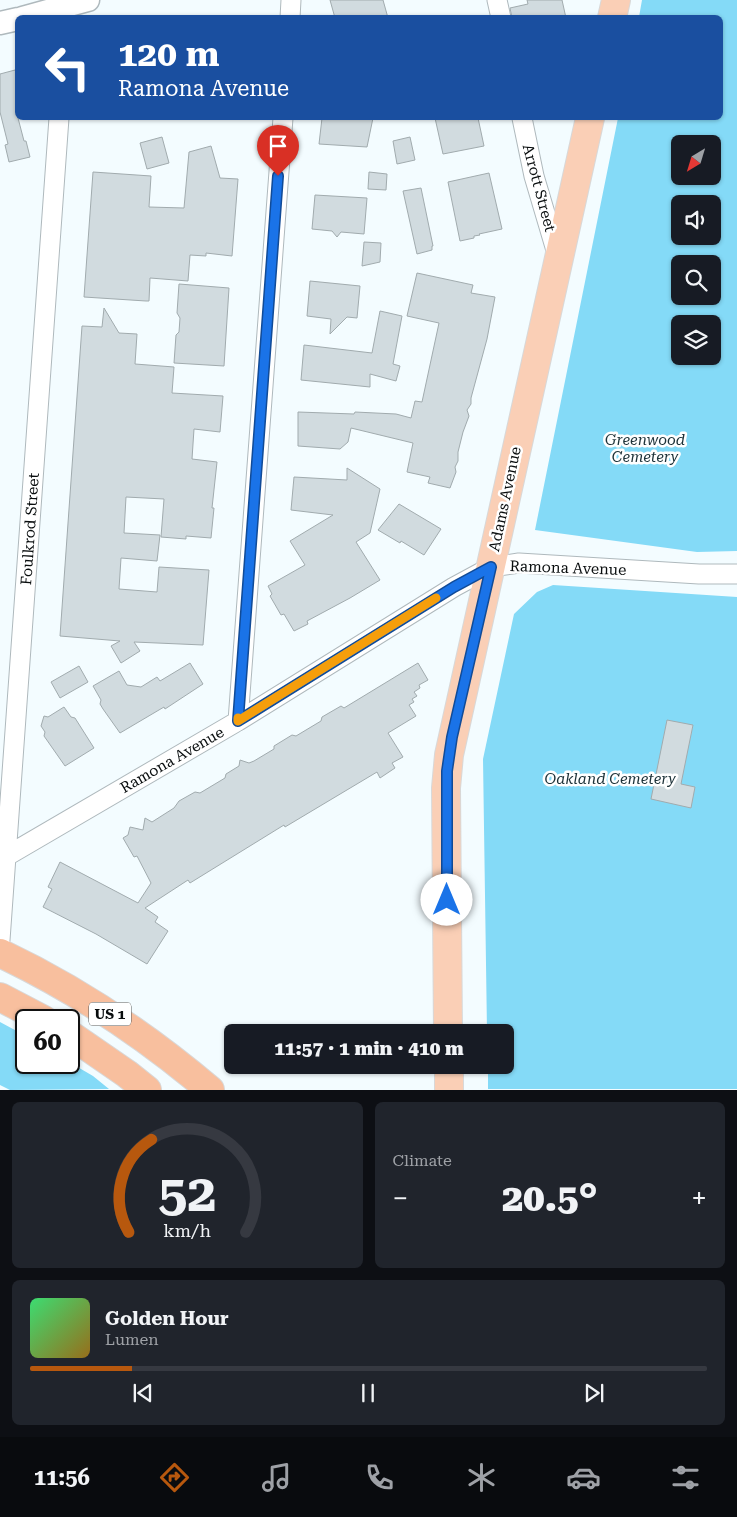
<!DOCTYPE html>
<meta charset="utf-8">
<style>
body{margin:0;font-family:"Roboto Serif",serif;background:#20242c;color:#f1f3f6;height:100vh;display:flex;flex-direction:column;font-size:19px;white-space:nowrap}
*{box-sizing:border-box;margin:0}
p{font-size:16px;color:#9ea1a6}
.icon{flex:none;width:28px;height:28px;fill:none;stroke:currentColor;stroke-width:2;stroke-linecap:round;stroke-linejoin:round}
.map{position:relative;height:1090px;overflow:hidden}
.side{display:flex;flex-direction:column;gap:12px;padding:12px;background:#0d0f14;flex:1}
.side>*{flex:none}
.hud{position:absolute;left:15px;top:15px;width:708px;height:105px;border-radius:8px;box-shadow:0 1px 4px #0004;background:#1a4fa0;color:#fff;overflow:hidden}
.needle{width:32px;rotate:218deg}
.controls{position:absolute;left:671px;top:135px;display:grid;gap:10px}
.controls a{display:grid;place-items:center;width:50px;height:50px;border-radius:8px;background:#171b24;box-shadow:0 1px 4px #0004;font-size:25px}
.speed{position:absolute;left:15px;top:1009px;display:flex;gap:10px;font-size:25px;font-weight:700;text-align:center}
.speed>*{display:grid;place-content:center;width:65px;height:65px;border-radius:50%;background:#171b24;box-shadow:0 1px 4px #0004;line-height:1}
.speed .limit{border:2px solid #111;border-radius:8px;background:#fff;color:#111}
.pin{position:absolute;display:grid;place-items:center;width:42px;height:42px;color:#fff;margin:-51px -21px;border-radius:50% 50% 50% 0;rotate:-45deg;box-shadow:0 0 5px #0007}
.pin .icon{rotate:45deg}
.me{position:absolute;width:55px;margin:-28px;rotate:0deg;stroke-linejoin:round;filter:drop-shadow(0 0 4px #0008)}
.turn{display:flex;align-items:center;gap:18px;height:105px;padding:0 20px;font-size:22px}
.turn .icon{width:65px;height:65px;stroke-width:2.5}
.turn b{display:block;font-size:35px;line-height:42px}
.big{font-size:38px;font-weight:800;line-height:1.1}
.side .widget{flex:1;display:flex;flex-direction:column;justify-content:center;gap:8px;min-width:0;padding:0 18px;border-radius:8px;background:#20242c}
.side .dial{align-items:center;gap:0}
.dial svg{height:130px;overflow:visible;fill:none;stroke:#363941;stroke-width:7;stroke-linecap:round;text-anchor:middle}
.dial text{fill:#f1f3f6;stroke:none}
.song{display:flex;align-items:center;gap:15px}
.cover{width:60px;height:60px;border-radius:8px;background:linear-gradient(135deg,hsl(140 70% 55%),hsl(40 70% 35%))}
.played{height:5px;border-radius:2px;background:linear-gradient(90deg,#b7580e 15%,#363941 15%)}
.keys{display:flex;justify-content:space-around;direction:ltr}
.heat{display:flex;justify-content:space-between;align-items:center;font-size:28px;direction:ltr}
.side .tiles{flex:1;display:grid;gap:12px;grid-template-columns:1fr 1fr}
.widget:last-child{grid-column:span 2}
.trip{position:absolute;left:224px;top:1024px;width:290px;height:50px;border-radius:8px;background:#171b24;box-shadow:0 1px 4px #0004;font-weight:800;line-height:50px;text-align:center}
.menu{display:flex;height:80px;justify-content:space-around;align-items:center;background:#090b0e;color:#9ea1a6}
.menu .icon{width:35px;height:35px}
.menu .selected{color:#b7580e}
.menu b{font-size:22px;color:#f1f3f6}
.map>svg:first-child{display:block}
.green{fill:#84daf7;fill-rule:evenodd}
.building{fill:#d1dbdf;stroke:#a1abae}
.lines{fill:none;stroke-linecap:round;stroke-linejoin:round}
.minor-casing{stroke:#afb9bd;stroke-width:21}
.tertiary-casing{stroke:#afb9bd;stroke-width:25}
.primary-casing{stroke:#d8d8d8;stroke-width:30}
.trunk-casing{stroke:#d8d8d8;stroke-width:30}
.minor{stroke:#fff;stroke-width:19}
.tertiary{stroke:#fff;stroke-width:22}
.primary{stroke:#facfb6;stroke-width:28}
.trunk{stroke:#f8bf9e;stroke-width:28}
.route-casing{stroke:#114b97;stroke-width:12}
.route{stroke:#1a73e8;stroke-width:9}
.slow{stroke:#f59e0b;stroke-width:9}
.labels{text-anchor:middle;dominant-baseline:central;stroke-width:5;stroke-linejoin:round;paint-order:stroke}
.shield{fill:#fff;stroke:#535656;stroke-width:1}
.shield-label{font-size:14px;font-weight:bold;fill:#090d0e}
.street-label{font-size:15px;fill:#090d0e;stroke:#fff}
.park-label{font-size:15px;font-style:italic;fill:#1c3138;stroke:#fff}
</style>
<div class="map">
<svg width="737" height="1090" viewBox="0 0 737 1090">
<rect width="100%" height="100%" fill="#f3fcff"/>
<path class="green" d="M642,0H737V551L697,552L535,530L618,118H720V18L639,17ZM680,144H712V176H680ZM680,204H712V236H680ZM680,264H712V296H680ZM680,324H712V356H680Z
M553,585L737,597V1089H488V1065H505V1032H487L483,759L514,614L537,592Z
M0,1022L26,1036V1062H69L93,1076L109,1089L10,1090L0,1085Z"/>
<path class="building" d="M330,0H383L388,18H335Z
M527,0H562L566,18H512L510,8L528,4Z
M15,70L18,79V118L24,141H26L30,157L9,162L5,145L8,144L0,112V74Z
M322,118H373L367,147L319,144Z
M435,118H478L484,146L443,154Z
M162,137L169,163L147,169L140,143Z
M410,137L415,160L397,164L393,141Z
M211,146L220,178L238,179L232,256L206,253V256L190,255L188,281L150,278L149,301H146L84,297L93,172L151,176L149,207L184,208L189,152Z
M369,172L387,174L386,190L368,189Z
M489,173L502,229L479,234L480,235L474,236V238L460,241L448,182Z
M421,188L433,246H432V250L417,254L403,191Z
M315,195L367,198L364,234L341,232L337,237L332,231L312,229Z
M364,242L381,243L380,262L362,266Z
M417,273L473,285L471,293L495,297L487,339L471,398V404L467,410L469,416L463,432L458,452V461L455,467L456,472L450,488L428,483L430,477L407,472L413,443L351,428L348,442L340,449L298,446V412L354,414L355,412L396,414L411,418L415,401L422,402L439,323L407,316Z
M310,281L360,286L357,318L347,317L330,334L331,319L307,316Z
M179,284L229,288L224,366L174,363L176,335L179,332L180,318L177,313Z
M104,308L119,333L137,334L135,364L174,367L172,393L223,396L220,432L194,429L192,459L217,462L212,508H214L211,538L186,536V539L161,537L164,499L126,497L124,533L160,535L157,561L121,558L119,589L157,592L159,567L209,570L203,645L134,642L140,651L121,663L111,646L120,641L60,636L82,326L102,327Z
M380,311L402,316L393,364L400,366L396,381L370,374V387L301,380L304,345L372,353Z
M347,468L380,489L370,533L356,542L380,580L350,598L307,621L308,624L294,631L284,614L281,615L270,596L272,594L268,586L305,565L290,541L333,515L291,510L294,477L347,480Z
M399,504L441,529L424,555L401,541L400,543L378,530Z
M190,663L203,684L165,709L164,707L120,733L103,709L100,704L101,700L93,686L119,671L127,685L141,687L157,677L160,681Z
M418,663L428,680L419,685L420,688L414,692L417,696L412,699L414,702L409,705L416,716L388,733L403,757L392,763L395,768L380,778L377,772L285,827L284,825L190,883L188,880L145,908L158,917L155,922L168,931L147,964L96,934L43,907L52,889L48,887L60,862L138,903L151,883L137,856L134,857L123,838L128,835L130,827L143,830L145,818L152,822L174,808L179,801L195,792L200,793L225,778L226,774L239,766L240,760L249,763L254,761L274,749V746L292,735L296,736L321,721L322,717L341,706L344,708Z
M79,666L88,682L60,698L51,682Z
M64,707L71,717L75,718L94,748L65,766L44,736L45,732L41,726L44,716L48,717Z
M667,720L693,725L681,784L695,787L691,808L651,799Z"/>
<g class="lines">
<g class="minor-casing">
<path id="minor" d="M497,0L501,18
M290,18L291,0
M522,118L534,176L558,257
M238,721L283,118
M0,860L238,721L454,587L491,567L519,563L699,574H737
M0,940L59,118"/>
</g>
<g class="tertiary-casing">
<path id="tertiary" d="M22,18L88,0
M0,23L18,19"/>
</g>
<g class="primary-casing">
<path id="primary" d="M612,18L616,0
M448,1032L446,788L449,755L590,118
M449,1065V1090"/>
</g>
<g class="trunk-casing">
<path id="trunk" d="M0,953C78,990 144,1034 210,1090
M0,997L44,1020
M69,1034L127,1074L147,1090"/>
</g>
<use href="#minor" class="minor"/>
<use href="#tertiary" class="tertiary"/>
<use href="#primary" class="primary"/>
<use href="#trunk" class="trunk"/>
</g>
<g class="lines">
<g class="route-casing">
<path id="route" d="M278,176L238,721L454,587L491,567L452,737L447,771V900"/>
</g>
<use href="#route" class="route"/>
<path class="slow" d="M238,718V721L436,598"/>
</g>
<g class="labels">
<rect class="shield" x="89" y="1002.5" width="42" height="23" rx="4"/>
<g class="shield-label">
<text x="110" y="1014">US 1</text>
</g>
<g class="street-label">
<text transform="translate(539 188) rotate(75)">Arrott Street</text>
<text transform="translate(505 499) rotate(-78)">Adams Avenue</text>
<text transform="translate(30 529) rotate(-86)">Foulkrod Street</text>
<text transform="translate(568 568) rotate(2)">Ramona Avenue</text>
<text transform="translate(172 760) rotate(-30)">Ramona Avenue</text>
</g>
<g class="park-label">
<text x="645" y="440">Greenwood<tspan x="645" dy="17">Cemetery</tspan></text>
<text x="610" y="779">Oakland Cemetery</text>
</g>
</g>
</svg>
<div class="controls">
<a><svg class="needle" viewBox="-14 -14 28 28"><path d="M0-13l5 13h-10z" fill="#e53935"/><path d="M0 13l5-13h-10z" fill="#9ea1a6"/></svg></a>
<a><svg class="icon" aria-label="sound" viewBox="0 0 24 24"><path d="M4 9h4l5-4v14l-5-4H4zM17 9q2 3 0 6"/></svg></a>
<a><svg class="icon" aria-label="search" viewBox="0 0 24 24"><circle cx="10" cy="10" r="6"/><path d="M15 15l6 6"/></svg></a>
<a><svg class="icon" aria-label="layers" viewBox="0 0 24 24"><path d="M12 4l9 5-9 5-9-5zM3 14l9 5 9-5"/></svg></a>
</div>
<div class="speed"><div class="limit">60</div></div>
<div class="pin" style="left:278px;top:176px;background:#d93025"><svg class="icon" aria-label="arrive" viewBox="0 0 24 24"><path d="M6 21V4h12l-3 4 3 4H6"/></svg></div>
<svg class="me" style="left:447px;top:900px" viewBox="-20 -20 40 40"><circle r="19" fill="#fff"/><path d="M0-13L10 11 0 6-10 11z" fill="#1a73e8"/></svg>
<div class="trip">11:57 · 1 min · 410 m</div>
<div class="hud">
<div class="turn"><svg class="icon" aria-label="left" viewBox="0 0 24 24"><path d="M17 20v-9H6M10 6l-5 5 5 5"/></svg><div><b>120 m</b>Ramona Avenue</div></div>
</div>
</div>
<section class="side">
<div class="tiles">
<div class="widget dial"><svg viewBox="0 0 100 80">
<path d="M14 69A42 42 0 1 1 86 69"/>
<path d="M14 69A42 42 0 0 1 28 12" stroke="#b7580e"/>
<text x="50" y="56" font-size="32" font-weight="700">52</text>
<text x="50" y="72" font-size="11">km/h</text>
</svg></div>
<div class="widget"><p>Climate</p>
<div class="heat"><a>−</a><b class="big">20.5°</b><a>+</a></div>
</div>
<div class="widget">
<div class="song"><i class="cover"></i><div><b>Golden Hour</b><p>Lumen</p></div></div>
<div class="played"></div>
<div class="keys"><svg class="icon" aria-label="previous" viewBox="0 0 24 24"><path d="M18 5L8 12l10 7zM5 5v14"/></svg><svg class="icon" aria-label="pause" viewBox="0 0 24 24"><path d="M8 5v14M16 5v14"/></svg><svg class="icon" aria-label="next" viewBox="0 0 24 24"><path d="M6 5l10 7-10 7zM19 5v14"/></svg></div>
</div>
</div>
</section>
<nav class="menu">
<b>11:56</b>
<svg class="icon selected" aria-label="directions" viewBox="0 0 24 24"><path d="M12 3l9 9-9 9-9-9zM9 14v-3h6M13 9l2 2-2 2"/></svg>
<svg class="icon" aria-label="music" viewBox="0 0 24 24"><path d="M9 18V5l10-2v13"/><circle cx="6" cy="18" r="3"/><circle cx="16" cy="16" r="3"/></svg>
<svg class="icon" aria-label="phone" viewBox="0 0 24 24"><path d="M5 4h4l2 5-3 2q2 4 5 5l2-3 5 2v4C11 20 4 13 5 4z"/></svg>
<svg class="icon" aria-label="climate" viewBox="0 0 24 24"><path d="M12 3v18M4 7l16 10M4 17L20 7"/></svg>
<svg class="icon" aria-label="car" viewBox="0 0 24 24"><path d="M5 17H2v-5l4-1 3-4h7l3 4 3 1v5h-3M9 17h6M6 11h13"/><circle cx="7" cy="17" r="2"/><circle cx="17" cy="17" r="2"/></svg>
<svg class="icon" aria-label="filters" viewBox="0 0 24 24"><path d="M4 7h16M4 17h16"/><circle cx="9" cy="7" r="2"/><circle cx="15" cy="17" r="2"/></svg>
</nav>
